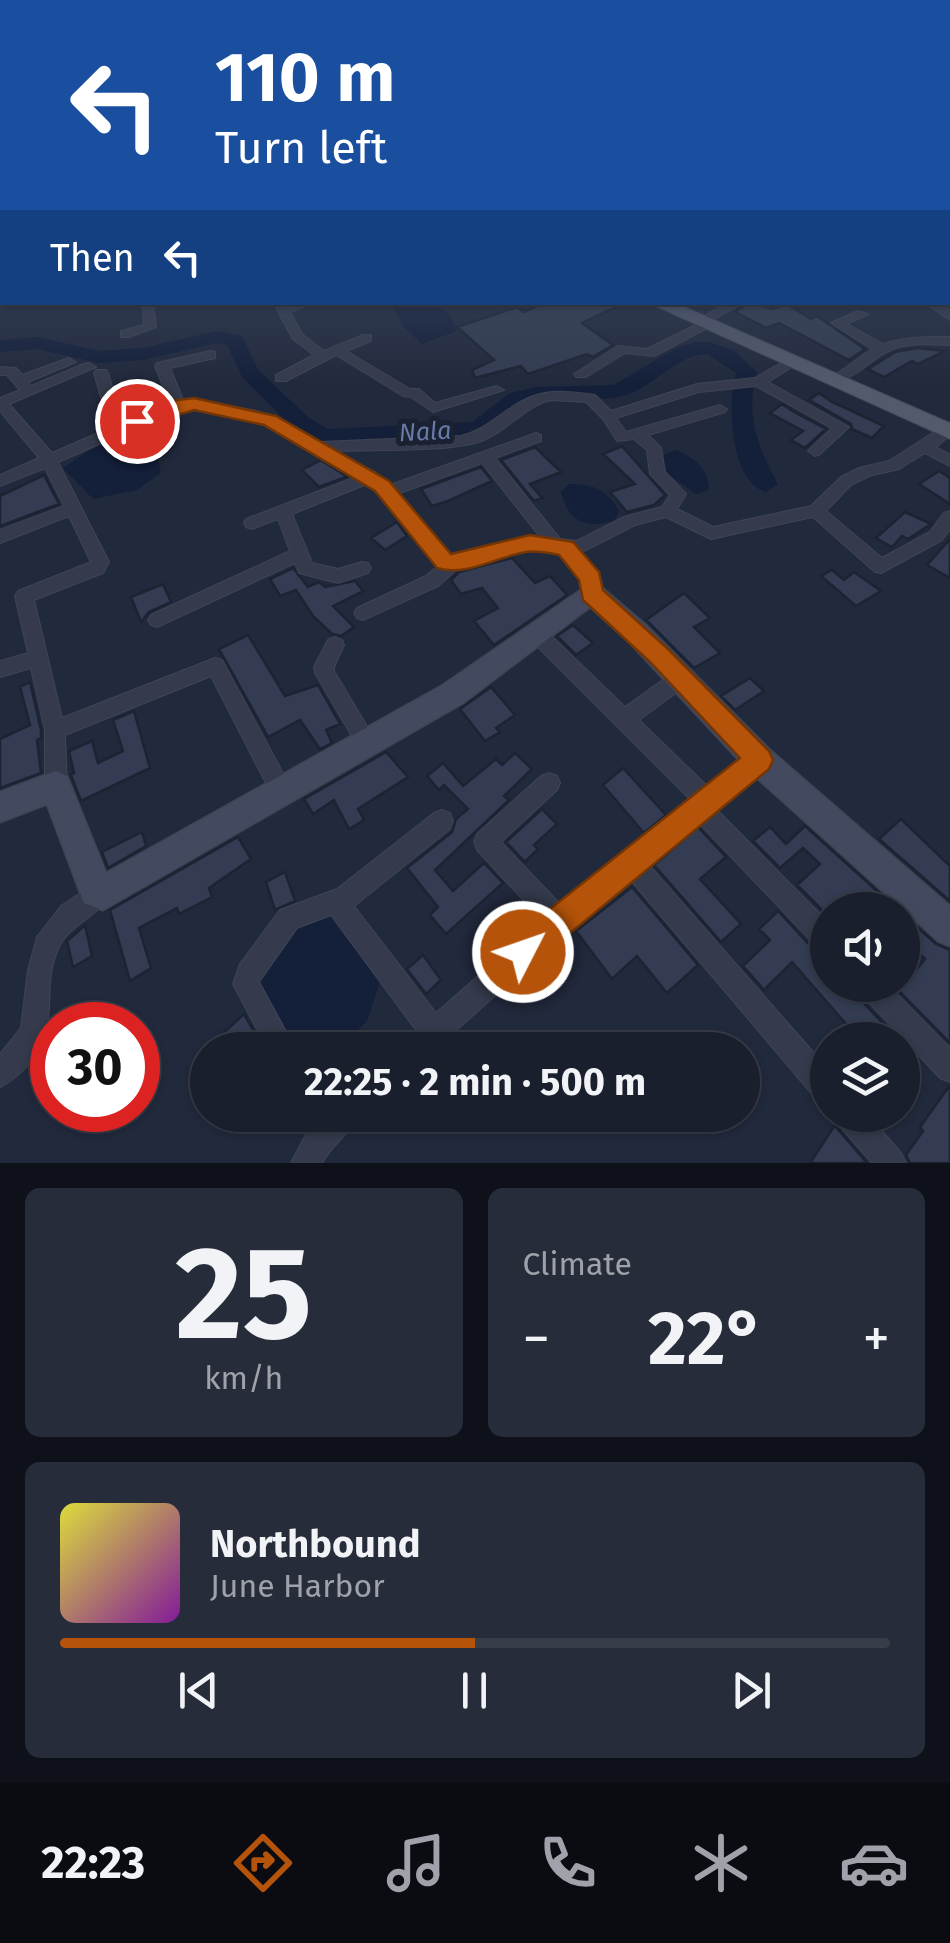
<!DOCTYPE html>
<meta charset="utf-8">
<style>
body{margin:0;font-family:"Fira Sans",sans-serif;background:#262c39;color:#f1f3f6;height:100vh;display:flex;flex-direction:column;font-size:38px;white-space:nowrap}
*{box-sizing:border-box;margin:0}
p{font-size:32px;color:#9fa2aa}
.icon{flex:none;width:55px;height:55px;fill:none;stroke:currentColor;stroke-width:2;stroke-linecap:round;stroke-linejoin:round}
.map{position:relative;height:1163px;overflow:hidden}
.panel{display:flex;flex-direction:column;gap:25px;padding:25px;background:#0e1119;flex:1}
.panel>*{flex:none}
.guide{position:absolute;left:0px;top:0px;width:950px;height:305px;box-shadow:0 2px 8px #0004,0 0 0 2px #373d49;background:#1a4fa0;color:#fff;overflow:hidden}
.fabs{position:absolute;left:810px;top:892px;display:grid;gap:20px}
.fabs a{display:grid;place-items:center;width:110px;height:110px;border-radius:50%;background:#191f2d;box-shadow:0 2px 8px #0004,0 0 0 2px #373d49;font-size:50px}
.speed{position:absolute;left:30px;top:1002px;display:flex;gap:20px;font-size:50px;font-weight:700;text-align:center}
.speed>*{display:grid;place-content:center;width:130px;height:130px;border-radius:50%;background:#191f2d;box-shadow:0 2px 8px #0004,0 0 0 2px #373d49;line-height:1}
.speed .limit{border:15px solid #d22;background:#fff;color:#111}
.pin{position:absolute;display:grid;place-items:center;width:85px;height:85px;color:#fff;margin:-42px;border:5px solid #fff;border-radius:50%;box-shadow:0 2px 10px #0007}
.me{position:absolute;width:110px;margin:-55px;rotate:49deg;stroke-linejoin:round;filter:drop-shadow(0 0 8px #0008)}
.turn{display:flex;align-items:center;gap:35px;height:210px;padding:0 50px;font-size:45px}
.turn .icon{width:130px;height:130px;stroke-width:2.5}
.turn b{display:block;font-size:70px;line-height:85px}
.then{display:flex;align-items:center;height:95px;padding:0 50px;background:#0003;gap:20px;font-size:38px}
.big{font-size:75px;font-weight:700;line-height:1.1}
.panel .widget{flex:1;display:flex;flex-direction:column;justify-content:center;gap:15px;min-width:0;padding:0 35px;border-radius:15px;background:#262c39}
.panel .dial{align-items:center;gap:0}
.dial b{font-size:130px;line-height:1}
.song{display:flex;align-items:center;gap:30px}
.cover{width:120px;height:120px;border-radius:15px;background:linear-gradient(135deg,hsl(60 70% 55%),hsl(290 70% 35%))}
.played{height:10px;border-radius:5px;background:linear-gradient(90deg,#b45309 50%,#373d49 50%)}
.keys{display:flex;justify-content:space-around;direction:ltr}
.heat{display:flex;justify-content:space-between;align-items:center;font-size:55px;direction:ltr}
.panel .tiles{flex:1;display:grid;gap:25px;grid-template-columns:1fr 1fr}
.widget:last-child{grid-column:span 2}
.trip{position:absolute;left:190px;top:1032px;width:570px;height:100px;border-radius:50px;background:#191f2d;box-shadow:0 2px 8px #0004,0 0 0 2px #373d49;font-weight:700;line-height:100px;text-align:center}
.tab-bar{display:flex;height:160px;justify-content:space-around;align-items:center;background:#0a0c12;color:#9fa2aa}
.tab-bar .icon{width:70px;height:70px}
.tab-bar .active{color:#b45309}
.tab-bar b{font-size:45px;color:#f1f3f6}
.map>svg:first-child{display:block}
.water{fill:#141f3a}
.lines{fill:none;stroke-linecap:round;stroke-linejoin:round}
.river{fill:#141f3a;fill-rule:evenodd}
.building{fill:#333c52;stroke:#1c2333;stroke-width:2.5}
.street-casing{stroke:#3e4555;stroke-width:2}
.secondary-casing{stroke:#3e4555;stroke-width:3}
.primary-casing{stroke:#3e4555;stroke-width:2}
.street{fill:#353b4c;fill-rule:evenodd}
.secondary{fill:#434a5f;fill-rule:evenodd}
.primary{fill:#535a6c;fill-rule:evenodd}
.route{fill:#b45309;stroke:#753606;stroke-width:2.5}
.labels{text-anchor:middle;dominant-baseline:central;stroke-width:10;stroke-linejoin:round;paint-order:stroke}
.far-water-label{font-size:25px;font-style:italic;fill:#677ba9;stroke:#1a2131}
</style>
<div class="map">
<svg width="950" height="1163" viewBox="0 0 950 1163">
<rect width="100%" height="100%" fill="#21293c"/>
<path class="water" d="M392,303H436L451,317L457,331L422,344L403,326Z
M126,433L158,460L161,473L137,490L93,499L63,468L94,447Z
M675,450C694,456 709,470 709,490L696,494L659,468L664,455Z
M569,484C594,484 607,490 619,511L614,521C587,529 568,522 561,492Z
M332,914L381,979L367,1021L336,1050H295L256,975L288,927Z"/>
<g class="lines">
<path class="river" d="M217,331L242,336L258,370L308,417L327,429L472,422L510,393L537,387L614,385L674,349L695,342H710L734,351L757,372C745,415 757,446 778,484L766,492C730,482 727,404 736,373L707,354C677,354 653,388 623,396C592,404 559,392 529,401C508,408 499,430 477,436L315,442L292,427L242,377L227,345L217,343L143,360L99,363L37,349L0,352V340L37,337L99,351L143,348Z"/>
</g>
<path class="building" d="M546,302H627L582,323L613,345L593,357L587,354L528,374L521,366L475,378L472,370L494,360L457,327L517,307L524,312Z
M749,302L773,309L787,304L811,319L817,316L865,349L849,360L779,323L766,328L735,312Z
M917,348L945,351L918,364L912,361L884,377L868,369L895,352Z
M819,393L832,402L884,426L872,438L852,429L851,424L809,400Z
M782,404L794,412L826,429L805,448L791,440L803,431L770,413Z
M622,446L665,495L654,505L627,512L610,492L635,484L603,454Z
M535,447L561,472L530,484L542,498L534,501L501,460Z
M321,460L343,474L346,477L319,487L302,470Z
M481,467L492,481L448,501L432,506L421,489Z
M939,471L950,478V504L919,484Z
M44,475L59,504L0,526V496Z
M905,512L931,524L908,539L902,536L892,547L876,538Z
M397,522L407,536L385,550L371,538Z
M950,539V578L927,565Z
M512,558L535,583L550,576L567,595L494,645L474,621L498,608L482,588L461,594L451,580L459,572Z
M293,568L308,587L319,582L325,587L355,581L363,591L333,606L354,627L341,636L332,634L313,616L296,590L280,596L270,579Z
M832,570L844,580L854,572L881,591L856,606L821,576Z
M163,584L171,602L149,612L141,622L131,597Z
M684,593L710,618L694,627L720,653L694,668L646,620Z
M573,625L593,643L576,655L557,636Z
M248,635L285,696L318,685L340,724L326,730L332,743L320,749L300,720L268,737L219,649Z
M750,678L764,691L735,710L721,696Z
M30,682L41,730V738L37,740L41,773L0,788V739L30,725L20,687Z
M491,687L515,715L496,728L500,732L485,741L460,709Z
M134,711L150,768L81,801L71,775L74,773L69,751L92,741L98,763L123,751L113,720Z
M386,752L408,777L358,809L364,820L349,829L334,800L313,814L304,799Z
M515,753L532,769L504,796L509,800L435,870L453,891L484,863L503,883L446,934L430,915L438,907L407,868L452,832L456,819L468,809L444,785L439,790L427,776L443,763L463,786L496,759L502,765Z
M623,768L666,815L644,833L603,785Z
M542,809L557,824L534,845L538,849L525,862L506,842Z
M901,819L950,866V901L879,839Z
M805,826L898,910H828L826,914L797,885L820,864L803,848L780,868L753,841L770,827L786,844Z
M698,827L726,857L700,879L741,924L721,942L654,865Z
M142,832L146,846L108,868L102,852Z
M238,837L251,859L209,888L212,897L179,914L177,908L139,928L151,968L130,981L110,910Z
M285,872L295,901L275,910L266,882Z
M632,887L698,965L667,993L637,956L612,979L576,931Z
M778,911L816,952L828,956V985H853L858,997L899,1040H860L792,962L764,990L743,966L770,940L759,929Z
M902,914L936,944L950,950V1043L893,985H904L925,959L902,938Z
M85,925L92,956L73,967L67,941Z
M423,955L441,980L426,994L407,969Z
M244,1014L260,1042L251,1050H229L220,1036Z
M950,1085V1163H910L906,1155L923,1131L920,1127Z
M835,1125L836,1127L867,1163H810Z"/>
<g class="lines">
<g class="street-casing">
<path id="street" d="M0,235H2V243H0Z
M0,276H2V283H0Z
M137,302L153,304L156,327L129,337H121V331L144,325L143,308Z
M273,302H285L287,305L316,302L290,312L302,334L324,351L363,335H371V341L346,351L410,389H419L435,403L497,386L504,390L433,412L411,397L403,396L336,355L286,381H276V375L314,355L293,339Z
M729,302H745L709,322V327L654,356L625,353L586,377H576L574,374L618,346L647,349L706,320V315Z
M923,302H938L950,311V320Z
M858,311L868,314L847,324L883,344C905,337 927,336 950,337V345C928,344 906,342 886,352C871,359 855,380 838,379V373L872,349L831,323Z
M210,351L215,352V358L170,368L183,400H194L257,411L290,424L321,442L461,436C488,430 505,407 531,397C550,389 575,392 595,395L611,411L697,384L755,378L790,358L797,362L795,365L768,382L849,427L820,454L815,456L808,451L832,428L756,386L699,392L616,418L626,432L720,405L727,409L725,412L648,435L661,448L665,472L686,494L677,509L713,527L811,506L841,477L859,468L889,461L950,422V435L936,447L950,455V466L925,453L899,469L869,476L851,485L826,511L882,558L930,532L944,513L950,511V529L942,540L881,573L875,572L813,517L711,539L666,517L635,525L580,553L600,578L597,598H585L582,580L561,553L530,549L457,569L438,586L363,620L357,618L354,613L357,608L426,576L438,566L433,563L376,490L367,484L292,514L312,563L338,569L362,562L368,563L371,568L368,573L338,583L299,573L295,563L157,627L151,625L148,620L151,615L290,551L278,519L252,529L246,527L244,523L246,519L356,477C301,444 248,405 180,409L58,462L109,562L103,573L34,600L62,718L215,658L222,660L292,790L289,797L281,800L273,797L211,676L65,735L67,786L64,793L56,796L48,793L45,786V730L31,668L0,677V661L28,653L15,596L18,591L91,562L69,516L0,543V530L64,506L45,468L0,486V475L39,458L0,411V398L20,390L7,375H0V367L16,368L22,375L69,358L76,362L28,382L31,386L84,364L89,363L96,367L9,404L52,453L110,428L94,373L96,370H106L108,373L123,423L170,403L155,366L157,363ZM551,400L586,402L603,419L617,441L634,439L647,450L650,474L670,495L662,507L624,517L577,541L560,539L495,458L541,441V435L536,433L390,485L376,473L336,451C374,449 451,453 484,440C508,430 525,406 551,400ZM482,463L541,538L530,537L452,557L445,555L397,494Z
M537,626L544,629L625,707L674,672L681,670L688,672L691,678L688,684L639,720L708,787L752,753L759,750L766,753L770,760L766,767L715,808L828,922V952L819,949L698,822L648,864L828,1069V1105L818,1101L629,878L584,916L434,1050H401L404,1040L416,1030L331,915L297,928L259,982L296,1050H268L233,984L240,964L280,910L337,889L434,813L442,810L450,813L453,821L450,829L354,906L436,1013L542,920L477,850L474,842L477,834L541,776L549,773L557,776L560,783L557,790L501,842L560,904L688,803L690,799L530,639L528,634L530,629Z
M335,637L342,640L344,645L334,667V671L377,743L374,750L367,752L360,750L315,673L314,667L328,640Z
M99,881L107,885L111,893C102,915 69,923 58,949C39,992 64,1026 25,1068C17,1076 10,1082 0,1087V1054L21,1028L28,970L37,937L61,906Z
M857,985H888L950,1048V1082L940,1078L861,994Z
M323,1115H358C350,1134 332,1144 322,1163H291L310,1127Z
M835,1115H868L901,1153L906,1163H872L839,1125Z"/>
</g>
<g class="secondary-casing">
<path id="secondary" d="M591,583L600,586L647,626L770,750L950,906V946L938,941L748,770L629,642L590,607L463,703L103,910L84,903L47,804L0,822V792L56,771L67,776L106,873L443,685Z"/>
</g>
<g class="primary-casing">
<path id="primary" d="M647,302H673L950,423V439Z"/>
</g>
<use href="#street" class="street"/>
<use href="#secondary" class="secondary"/>
<use href="#primary" class="primary"/>
</g>
<linearGradient id="sky" x2="0" y2="1"><stop stop-color="#121721"/><stop offset="0.58" stop-color="#3d4961"/><stop offset="1" stop-color="#3d4961" stop-opacity="0"/></linearGradient>
<rect width="950" height="385" fill="url(#sky)"/>
<path class="route" d="M194,398L276,416L389,481L451,554L530,535L573,542L599,572L603,590L668,649L769,751L773,760L769,769L534,963L523,968L511,963L507,952L511,940L740,758L651,663L583,600L579,580L559,555C549,553 537,550 526,552C496,557 467,577 437,568L375,491L264,425L194,410L137,427L128,421L171,401Z"/>
<g class="labels">
<g class="far-water-label">
<text transform="translate(425 432) rotate(-3)">Nala</text>
</g>
</g>
</svg>
<div class="fabs">
<a><svg class="icon" aria-label="sound" viewBox="0 0 24 24"><path d="M4 9h4l5-4v14l-5-4H4zM17 9q2 3 0 6"/></svg></a>
<a><svg class="icon" aria-label="layers" viewBox="0 0 24 24"><path d="M12 4l9 5-9 5-9-5zM3 14l9 5 9-5"/></svg></a>
</div>
<div class="speed"><div class="limit">30</div></div>
<div class="pin" style="left:137px;top:421px;background:#d93025"><svg class="icon" aria-label="arrive" viewBox="0 0 24 24"><path d="M6 21V4h12l-3 4 3 4H6"/></svg></div>
<svg class="me" style="left:523px;top:952px" viewBox="-20 -20 40 40"><circle r="17" fill="#b45309" stroke="#fff" stroke-width="3"/><path d="M0-11L8 9 0 5-8 9z" fill="#fff"/></svg>
<div class="trip">22:25 · 2 min · 500 m</div>
<div class="guide">
<div class="turn"><svg class="icon" aria-label="left" viewBox="0 0 24 24"><path d="M17 20v-9H6M10 6l-5 5 5 5"/></svg><div><b>110 m</b>Turn left</div></div>
<div class="then">Then<svg class="icon" aria-label="left" viewBox="0 0 24 24"><path d="M17 20v-9H6M10 6l-5 5 5 5"/></svg></div>
</div>
</div>
<section class="panel">
<div class="tiles">
<div class="widget dial"><b>25</b><p>km/h</p></div>
<div class="widget"><p>Climate</p>
<div class="heat"><a>−</a><b class="big">22°</b><a>+</a></div>
</div>
<div class="widget">
<div class="song"><i class="cover"></i><div><b>Northbound</b><p>June Harbor</p></div></div>
<div class="played"></div>
<div class="keys"><svg class="icon" aria-label="previous" viewBox="0 0 24 24"><path d="M18 5L8 12l10 7zM5 5v14"/></svg><svg class="icon" aria-label="pause" viewBox="0 0 24 24"><path d="M8 5v14M16 5v14"/></svg><svg class="icon" aria-label="next" viewBox="0 0 24 24"><path d="M6 5l10 7-10 7zM19 5v14"/></svg></div>
</div>
</div>
</section>
<nav class="tab-bar">
<b>22:23</b>
<svg class="icon active" aria-label="directions" viewBox="0 0 24 24"><path d="M12 3l9 9-9 9-9-9zM9 14v-3h6M13 9l2 2-2 2"/></svg>
<svg class="icon" aria-label="music" viewBox="0 0 24 24"><path d="M9 18V5l10-2v13"/><circle cx="6" cy="18" r="3"/><circle cx="16" cy="16" r="3"/></svg>
<svg class="icon" aria-label="phone" viewBox="0 0 24 24"><path d="M5 4h4l2 5-3 2q2 4 5 5l2-3 5 2v4C11 20 4 13 5 4z"/></svg>
<svg class="icon" aria-label="climate" viewBox="0 0 24 24"><path d="M12 3v18M4 7l16 10M4 17L20 7"/></svg>
<svg class="icon" aria-label="car" viewBox="0 0 24 24"><path d="M5 17H2v-5l4-1 3-4h7l3 4 3 1v5h-3M9 17h6M6 11h13"/><circle cx="7" cy="17" r="2"/><circle cx="17" cy="17" r="2"/></svg>
</nav>
